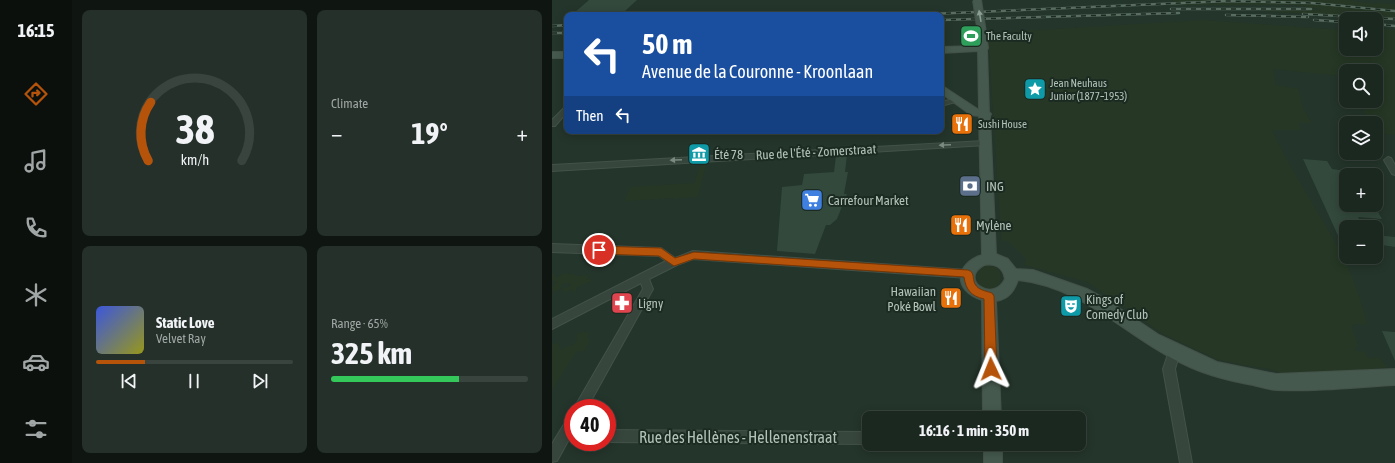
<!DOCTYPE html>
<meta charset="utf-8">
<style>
body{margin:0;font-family:"Asap Condensed",sans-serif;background:#243029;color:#f1f3f6;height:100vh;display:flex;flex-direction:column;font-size:15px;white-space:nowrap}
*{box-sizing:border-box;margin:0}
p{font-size:13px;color:#a0a6a5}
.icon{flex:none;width:22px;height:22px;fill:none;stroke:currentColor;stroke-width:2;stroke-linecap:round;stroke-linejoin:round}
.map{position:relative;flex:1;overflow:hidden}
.details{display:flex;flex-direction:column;gap:10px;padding:10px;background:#0f1612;width:480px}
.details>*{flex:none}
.top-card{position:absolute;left:12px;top:12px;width:380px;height:122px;border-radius:8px;box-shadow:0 2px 10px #0003,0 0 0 1px #39443e;background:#1a4fa0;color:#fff;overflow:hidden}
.buttons{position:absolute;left:787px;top:12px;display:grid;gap:8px}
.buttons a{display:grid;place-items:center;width:44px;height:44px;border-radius:8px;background:#1b2820;box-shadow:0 2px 10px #0003,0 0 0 1px #39443e;font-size:20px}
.speed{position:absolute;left:12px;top:399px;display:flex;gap:8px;font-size:20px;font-weight:700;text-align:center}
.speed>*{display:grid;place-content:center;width:52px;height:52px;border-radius:50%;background:#1b2820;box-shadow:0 2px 10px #0003,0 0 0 1px #39443e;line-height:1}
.speed .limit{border:6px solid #d22;background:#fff;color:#111}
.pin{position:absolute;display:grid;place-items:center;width:34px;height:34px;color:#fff;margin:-17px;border:2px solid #fff;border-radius:50%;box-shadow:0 1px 4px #0007}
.me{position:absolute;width:44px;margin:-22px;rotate:358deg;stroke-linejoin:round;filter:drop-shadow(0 0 3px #0008)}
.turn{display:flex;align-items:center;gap:14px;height:84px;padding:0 12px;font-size:18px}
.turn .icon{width:52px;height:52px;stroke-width:2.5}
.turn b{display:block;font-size:28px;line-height:34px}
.then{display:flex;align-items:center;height:38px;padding:0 12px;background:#0003;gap:8px;font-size:15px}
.big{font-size:30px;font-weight:700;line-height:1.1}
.details .tile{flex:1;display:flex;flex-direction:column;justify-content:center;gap:6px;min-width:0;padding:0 14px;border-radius:8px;background:#243029}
.details .dial{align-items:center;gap:0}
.dial svg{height:104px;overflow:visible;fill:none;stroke:#39443e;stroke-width:7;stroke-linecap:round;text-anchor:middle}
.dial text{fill:#f1f3f6;stroke:none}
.song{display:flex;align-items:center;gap:12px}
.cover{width:48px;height:48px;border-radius:6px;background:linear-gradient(135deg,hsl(230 70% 55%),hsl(60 70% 35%))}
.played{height:4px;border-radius:2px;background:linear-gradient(90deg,#b45309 25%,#39443e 25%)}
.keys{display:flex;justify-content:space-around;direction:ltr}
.heat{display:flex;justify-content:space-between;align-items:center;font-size:22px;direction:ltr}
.charge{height:6px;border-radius:3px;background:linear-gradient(90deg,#34c759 65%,#39443e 0)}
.details .tiles{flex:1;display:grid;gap:10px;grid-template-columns:repeat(2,1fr)}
.trip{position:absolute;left:310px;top:411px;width:224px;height:40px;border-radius:8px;background:#1b2820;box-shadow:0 2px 10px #0003,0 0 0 1px #39443e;font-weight:700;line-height:40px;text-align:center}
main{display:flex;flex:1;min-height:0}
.dock{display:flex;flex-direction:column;width:72px;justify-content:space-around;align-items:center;background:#0b100d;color:#a0a6a5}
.dock .icon{width:28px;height:28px}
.dock .active{color:#b45309}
.dock b{font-size:18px;color:#f1f3f6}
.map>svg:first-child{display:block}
.green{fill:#263725}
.building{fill:#33493c}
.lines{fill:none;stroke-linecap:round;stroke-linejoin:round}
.street-casing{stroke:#435249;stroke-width:2}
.secondary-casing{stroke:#435249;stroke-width:2}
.street{fill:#37463d;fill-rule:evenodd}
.secondary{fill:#45594e;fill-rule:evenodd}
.rail-casing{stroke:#596d61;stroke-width:2.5}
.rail{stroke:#1c2b22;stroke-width:1.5;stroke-dasharray:5;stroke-linecap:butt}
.secondary-bridge-casing{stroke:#435249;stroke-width:10;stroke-linecap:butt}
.secondary-bridge{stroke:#45594e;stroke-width:8}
.oneway{fill:#8c9d94}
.oneway2{fill:#7b8a81}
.route{fill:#b45309;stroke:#753606}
.labels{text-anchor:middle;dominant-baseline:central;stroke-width:4;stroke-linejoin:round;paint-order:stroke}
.far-poi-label{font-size:11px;fill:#b2c2b9;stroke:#1c2b22;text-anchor:start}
.street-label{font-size:13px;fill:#b2c2b9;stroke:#1c2b22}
.poi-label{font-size:13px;fill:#b2c2b9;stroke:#1c2b22;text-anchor:start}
.near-street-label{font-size:16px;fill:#b2c2b9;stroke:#1c2b22}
</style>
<main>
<nav class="dock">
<b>16:15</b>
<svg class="icon active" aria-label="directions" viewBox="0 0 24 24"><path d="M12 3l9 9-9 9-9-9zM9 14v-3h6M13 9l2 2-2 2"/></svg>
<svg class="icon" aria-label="music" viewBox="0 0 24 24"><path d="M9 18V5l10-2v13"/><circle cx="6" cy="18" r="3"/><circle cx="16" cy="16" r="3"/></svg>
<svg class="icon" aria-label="phone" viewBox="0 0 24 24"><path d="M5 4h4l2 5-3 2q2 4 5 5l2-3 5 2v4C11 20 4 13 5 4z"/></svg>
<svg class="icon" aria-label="climate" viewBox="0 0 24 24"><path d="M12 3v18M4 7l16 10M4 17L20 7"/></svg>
<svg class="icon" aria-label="car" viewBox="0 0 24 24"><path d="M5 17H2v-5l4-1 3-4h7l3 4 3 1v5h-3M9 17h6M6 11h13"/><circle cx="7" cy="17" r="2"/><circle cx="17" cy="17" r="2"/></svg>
<svg class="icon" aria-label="filters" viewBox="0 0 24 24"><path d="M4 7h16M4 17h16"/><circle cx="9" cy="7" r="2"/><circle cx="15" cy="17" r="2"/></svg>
</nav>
<section class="details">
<div class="tiles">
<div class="tile dial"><svg viewBox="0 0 100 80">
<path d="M14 69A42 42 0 1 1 86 69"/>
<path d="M14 69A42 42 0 0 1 16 24" stroke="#b45309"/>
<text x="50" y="56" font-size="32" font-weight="700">38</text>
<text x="50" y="72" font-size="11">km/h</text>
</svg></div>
<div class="tile"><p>Climate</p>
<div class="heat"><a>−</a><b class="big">19°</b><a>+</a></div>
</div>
<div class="tile">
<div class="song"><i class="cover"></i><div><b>Static Love</b><p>Velvet Ray</p></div></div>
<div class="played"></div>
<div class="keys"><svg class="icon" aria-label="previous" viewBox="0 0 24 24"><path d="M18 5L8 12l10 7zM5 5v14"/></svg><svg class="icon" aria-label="pause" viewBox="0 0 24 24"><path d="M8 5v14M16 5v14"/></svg><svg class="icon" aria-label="next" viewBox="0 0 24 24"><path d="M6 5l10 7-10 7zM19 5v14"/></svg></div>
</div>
<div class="tile"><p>Range · 65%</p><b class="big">325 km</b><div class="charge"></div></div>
</div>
</section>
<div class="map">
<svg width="843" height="463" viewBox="0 0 843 463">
<rect width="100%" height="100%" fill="#24352b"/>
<path class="green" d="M620,0H794L825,4L824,3L843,4V10C770,1 697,0 622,2Z
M669,2L762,4L843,12V18L704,11L771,10L744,5H598Z
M652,20L789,30L787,26L794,27V49H824V28L843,30V135L824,133V123H819L805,101H824V71H794V86L787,76L721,69L724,85L747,89L751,108L760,123H747L750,130H720C741,174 769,215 792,258C802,278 809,301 815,321L813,325L803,324L800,326L806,346L802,350L813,352L816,358L826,357L836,367L795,373L731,374L718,369L691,365L664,359L611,334L535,282L472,265L474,259L456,241H449L436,33Z
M154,165L146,197L72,201L78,187L142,183L148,166Z
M425 277a12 12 0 1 1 24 0a12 12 0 1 1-24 0Z
M12,273L25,275V276L38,275L34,280L38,278L40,281L24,288L25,292L22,293L20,289L12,293L10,289L19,285L18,283L9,285L10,288L1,293L0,287L5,281H0V274H4L2,276L6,277Z
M33,331L34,333H38L35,338H38L36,342H38L32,351H25L0,390V345L6,342L9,350L19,345L20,346L26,340L24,334Z"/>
<path class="building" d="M37,0H85L73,11L22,13Z
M295,155L293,172H296L292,194H295L285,219L278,225H274L263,254L225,251L230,187L250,185L252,174L282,172L284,156Z
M751,159L775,161L780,169L794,171V205H822L830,219L806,217L811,227H794V241L788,240Z
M824,235L843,237V247L824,244Z
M830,331L843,332V361Z"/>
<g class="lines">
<g class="street-casing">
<path id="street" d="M405,98L408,100L407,101L389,106V102Z
M15,106V112L3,126H0V120L13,107Z
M432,141H435V145L0,171V165Z
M836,157L839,158L843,165V175L840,174L832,160Z
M0,244L109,248L123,258L141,251L416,270L419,271L421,274L419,277L416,278L141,259L125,265L97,279L101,289L35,408H22L91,289L89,283L0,329V319L114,261L107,256L0,252Z
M622,347L626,348L628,352L623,369L640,463H628L611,369L618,348Z
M21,414V432L5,461L0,462V444L17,416Z
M55,430L317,432L318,444L55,442Z"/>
</g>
<g class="secondary-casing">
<path id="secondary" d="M427,31L434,33L436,48L435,50L437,112L439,114L438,116L444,254L456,259L464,269L481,270L535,289L555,300L607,335L665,362L724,374L843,369V385C805,387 763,392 725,390C717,390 709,387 701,385C679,381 658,376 638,367C578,341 534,287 466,280C462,291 457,299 444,301L449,418H431L430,300C401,291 402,264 430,255L427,116L419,115L389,93V85L427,110L426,51L389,53V47L426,46ZM432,265C443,263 451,267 453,279C441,304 406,279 432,265Z
M0,52H15V58H0Z
M432,444H450V463H432Z"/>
</g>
<use href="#street" class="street"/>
<use href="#secondary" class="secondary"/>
<g class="rail-casing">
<path id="rail" d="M619,9H759
M751,14L843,19
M354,15L676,1L760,3L843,11
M674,15L756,17
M389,20L627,13
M762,20L794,22
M824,24L843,26
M0,26L15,25
M0,33H15"/>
</g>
<use href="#rail" class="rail"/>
<g class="secondary-bridge-casing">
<path id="secondary-bridge" d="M425,0L430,33"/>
</g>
<use href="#secondary-bridge" class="secondary-bridge"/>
</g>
<defs><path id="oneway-solid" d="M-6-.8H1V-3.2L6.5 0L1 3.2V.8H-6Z"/></defs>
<use class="oneway" href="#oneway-solid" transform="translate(428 16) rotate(-100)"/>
<g class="oneway2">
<use href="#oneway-solid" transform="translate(393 145) rotate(177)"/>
<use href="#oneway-solid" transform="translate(124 160) rotate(177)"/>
</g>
<path class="route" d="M47,246L109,248L123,258L142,252L416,270C423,272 420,278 423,284C426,290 434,291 440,293L442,296L445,369L443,373L439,375L435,373L433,369L432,299C419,296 414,290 412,277L142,259L122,266L107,256L47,254L42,250Z"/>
<defs>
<g id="stadium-square" transform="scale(1.15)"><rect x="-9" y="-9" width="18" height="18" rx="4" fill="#2e9e5b" stroke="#1c2b22"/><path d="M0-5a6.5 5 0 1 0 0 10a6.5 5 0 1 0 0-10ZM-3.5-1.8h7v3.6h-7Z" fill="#fff"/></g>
<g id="sight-square" transform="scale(1.15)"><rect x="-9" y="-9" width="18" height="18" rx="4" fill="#0f9aa8" stroke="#1c2b22"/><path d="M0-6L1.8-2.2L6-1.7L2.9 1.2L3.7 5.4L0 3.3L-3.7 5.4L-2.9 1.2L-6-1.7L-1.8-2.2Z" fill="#fff"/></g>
<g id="restaurant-square" transform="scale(1.15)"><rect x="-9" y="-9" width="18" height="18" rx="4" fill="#e8710a" stroke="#1c2b22"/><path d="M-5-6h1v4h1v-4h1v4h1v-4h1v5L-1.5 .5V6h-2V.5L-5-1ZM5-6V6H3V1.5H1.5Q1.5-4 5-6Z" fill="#fff"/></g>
<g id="museum-square" transform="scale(1.15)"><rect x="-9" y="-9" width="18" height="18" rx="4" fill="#0f9aa8" stroke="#1c2b22"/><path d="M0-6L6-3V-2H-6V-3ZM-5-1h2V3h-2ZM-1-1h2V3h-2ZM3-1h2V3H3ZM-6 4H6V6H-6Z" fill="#fff"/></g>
<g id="bank-square" transform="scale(1.15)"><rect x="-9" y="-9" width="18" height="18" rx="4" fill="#5c6f8a" stroke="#1c2b22"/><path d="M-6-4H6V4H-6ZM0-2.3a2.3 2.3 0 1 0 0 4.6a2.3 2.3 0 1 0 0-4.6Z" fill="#fff"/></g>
<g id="supermarket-square" transform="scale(1.15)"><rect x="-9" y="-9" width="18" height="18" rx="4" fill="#3f7fe0" stroke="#1c2b22"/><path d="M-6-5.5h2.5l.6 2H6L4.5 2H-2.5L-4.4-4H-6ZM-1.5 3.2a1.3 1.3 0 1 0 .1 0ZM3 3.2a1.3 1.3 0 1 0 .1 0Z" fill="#fff"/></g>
<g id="pharmacy-square" transform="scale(1.15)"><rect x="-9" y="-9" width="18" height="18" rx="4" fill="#e0444e" stroke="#1c2b22"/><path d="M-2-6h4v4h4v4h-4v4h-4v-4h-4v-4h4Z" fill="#fff"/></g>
<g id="theatre-square" transform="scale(1.15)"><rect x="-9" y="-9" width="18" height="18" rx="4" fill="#0f9aa8" stroke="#1c2b22"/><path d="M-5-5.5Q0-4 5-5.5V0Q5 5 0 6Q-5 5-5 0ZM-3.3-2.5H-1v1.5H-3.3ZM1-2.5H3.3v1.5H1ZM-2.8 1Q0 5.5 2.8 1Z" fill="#fff"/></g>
</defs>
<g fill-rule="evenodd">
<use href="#stadium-square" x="419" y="36"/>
<use href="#sight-square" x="483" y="89"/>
<use href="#restaurant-square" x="410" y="124"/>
<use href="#museum-square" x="147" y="154"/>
<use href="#bank-square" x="418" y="186"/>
<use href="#supermarket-square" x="260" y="200"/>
<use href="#restaurant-square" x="409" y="225"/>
<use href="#restaurant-square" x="399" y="298"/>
<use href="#pharmacy-square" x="70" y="303"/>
<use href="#theatre-square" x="519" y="306"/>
</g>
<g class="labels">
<g class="far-poi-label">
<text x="434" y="36">The Faculty</text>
<text x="498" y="83">Jean Neuhaus<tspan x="498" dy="13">Junior (1877–1953)</tspan></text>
<text x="426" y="124">Sushi House</text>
</g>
<g class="street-label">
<text transform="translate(264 152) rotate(-3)">Rue de l'Été - Zomerstraat</text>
</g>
<g class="poi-label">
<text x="162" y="154">Été 78</text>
<text x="434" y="186">ING</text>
<text x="276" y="200">Carrefour Market</text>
<text x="424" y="225">Mylène</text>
<text x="384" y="291" text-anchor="end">Hawaiian<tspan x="384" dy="15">Poké Bowl</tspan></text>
<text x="534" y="299">Kings of<tspan x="534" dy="15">Comedy Club</tspan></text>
<text x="86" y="303">Ligny</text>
</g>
<g class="near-street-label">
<text x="186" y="437">Rue des Hellènes - Hellenenstraat</text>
</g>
</g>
</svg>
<div class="buttons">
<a><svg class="icon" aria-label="sound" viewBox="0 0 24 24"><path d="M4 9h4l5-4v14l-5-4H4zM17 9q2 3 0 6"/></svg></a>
<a><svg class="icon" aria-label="search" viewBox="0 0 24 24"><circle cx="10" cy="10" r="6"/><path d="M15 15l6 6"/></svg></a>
<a><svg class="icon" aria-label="layers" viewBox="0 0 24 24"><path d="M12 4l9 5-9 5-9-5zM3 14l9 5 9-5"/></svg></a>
<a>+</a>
<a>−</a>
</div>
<div class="speed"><div class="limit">40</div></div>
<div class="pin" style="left:47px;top:250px;background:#d93025"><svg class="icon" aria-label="arrive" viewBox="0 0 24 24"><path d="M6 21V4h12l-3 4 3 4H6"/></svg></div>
<svg class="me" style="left:439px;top:369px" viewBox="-20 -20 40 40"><path d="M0-17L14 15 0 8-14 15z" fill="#b45309" stroke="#fff" stroke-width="4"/></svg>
<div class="trip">16:16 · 1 min · 350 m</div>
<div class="top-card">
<div class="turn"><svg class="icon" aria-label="left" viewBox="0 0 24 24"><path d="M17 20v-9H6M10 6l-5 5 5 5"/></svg><div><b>50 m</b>Avenue de la Couronne - Kroonlaan</div></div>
<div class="then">Then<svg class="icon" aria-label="left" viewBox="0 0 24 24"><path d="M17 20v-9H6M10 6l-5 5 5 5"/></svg></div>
</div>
</div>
</main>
